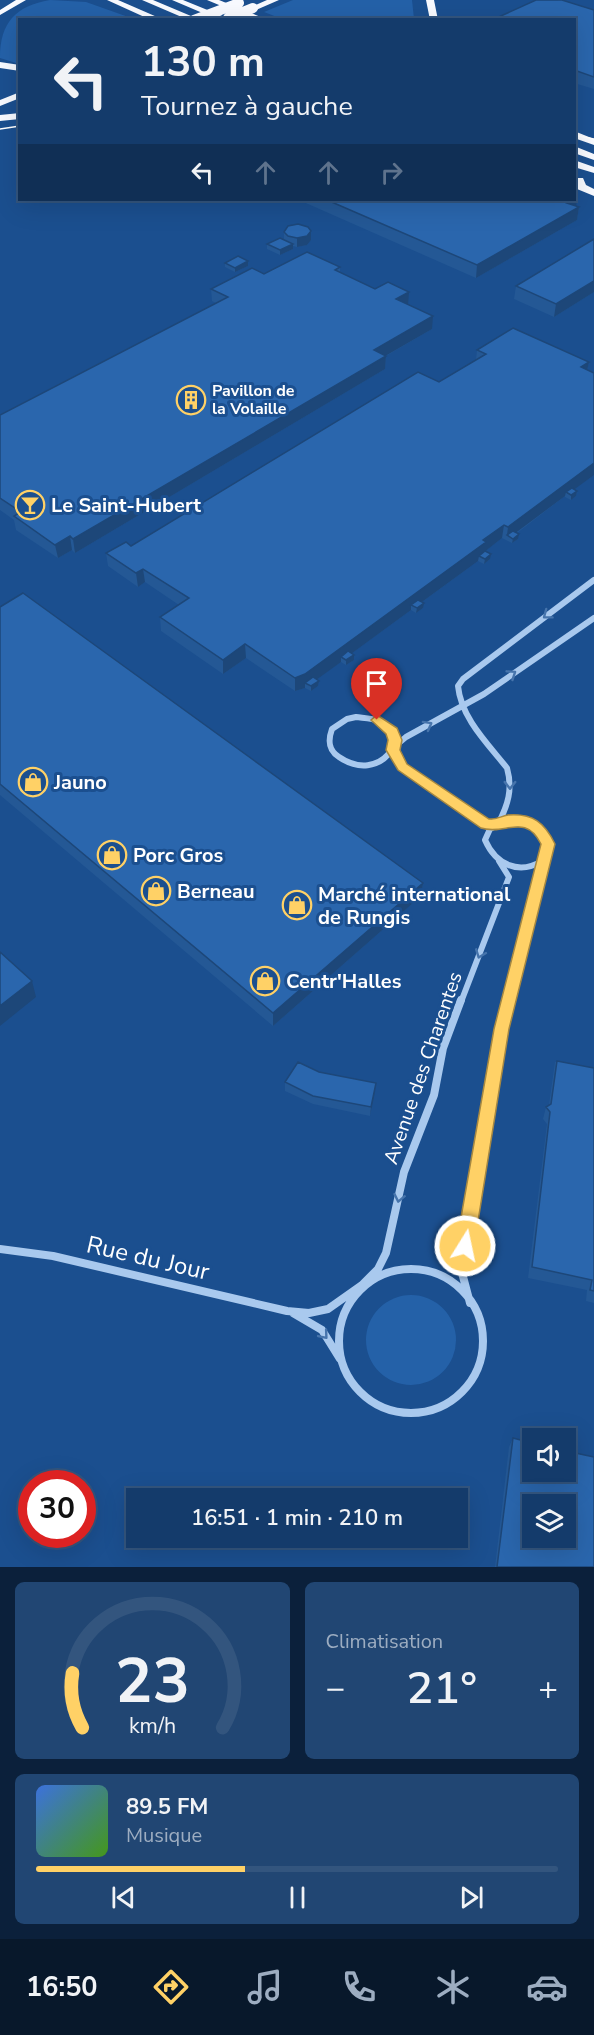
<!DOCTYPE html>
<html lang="fr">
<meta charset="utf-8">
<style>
body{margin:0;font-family:"Nunito Sans",sans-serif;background:#214673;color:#f1f3f6;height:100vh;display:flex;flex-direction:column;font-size:22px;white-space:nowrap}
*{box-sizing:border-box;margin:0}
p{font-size:20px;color:#9dadc1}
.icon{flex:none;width:33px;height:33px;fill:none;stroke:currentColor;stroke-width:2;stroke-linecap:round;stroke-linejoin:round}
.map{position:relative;height:1567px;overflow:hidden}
.details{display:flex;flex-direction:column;gap:15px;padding:15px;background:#0b203b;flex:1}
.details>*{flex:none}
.top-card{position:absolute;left:18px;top:18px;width:558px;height:183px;border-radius:0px;box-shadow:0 6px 24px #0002,0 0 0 2px #33557e;background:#143b6b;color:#f1f3f6;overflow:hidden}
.fabs{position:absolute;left:522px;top:1428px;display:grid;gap:12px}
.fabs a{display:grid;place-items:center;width:54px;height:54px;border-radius:0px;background:#143b6b;box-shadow:0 6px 24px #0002,0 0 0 2px #33557e;font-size:30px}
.speed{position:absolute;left:18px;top:1470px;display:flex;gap:12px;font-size:30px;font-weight:700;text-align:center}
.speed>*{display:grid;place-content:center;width:78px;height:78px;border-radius:50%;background:#143b6b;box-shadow:0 6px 24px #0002,0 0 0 2px #33557e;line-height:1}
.speed .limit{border:9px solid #d22;background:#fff;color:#111}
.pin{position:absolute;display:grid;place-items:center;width:51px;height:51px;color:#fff;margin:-62px -26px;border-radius:50% 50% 50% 0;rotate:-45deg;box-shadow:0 0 6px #0007}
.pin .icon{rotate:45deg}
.me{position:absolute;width:66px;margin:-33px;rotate:10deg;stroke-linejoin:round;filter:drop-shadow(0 0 4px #0008)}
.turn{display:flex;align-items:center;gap:21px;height:126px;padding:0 24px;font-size:27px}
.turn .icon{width:78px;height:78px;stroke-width:2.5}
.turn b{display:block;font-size:42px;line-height:51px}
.lanes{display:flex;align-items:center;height:57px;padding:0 24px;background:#0003;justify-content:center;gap:30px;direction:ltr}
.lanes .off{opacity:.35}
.big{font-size:45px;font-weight:600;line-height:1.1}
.details .tile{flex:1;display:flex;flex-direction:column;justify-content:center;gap:9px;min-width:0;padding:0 21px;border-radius:9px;background:#214673}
.details .dial{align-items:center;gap:0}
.dial svg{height:156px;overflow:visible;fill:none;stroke:#33557e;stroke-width:7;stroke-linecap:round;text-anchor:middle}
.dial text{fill:#f1f3f6;stroke:none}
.song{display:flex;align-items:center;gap:18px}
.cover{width:72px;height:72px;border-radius:9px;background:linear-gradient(135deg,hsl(220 70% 55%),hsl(100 70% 35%))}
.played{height:6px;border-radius:3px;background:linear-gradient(90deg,#ffd166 40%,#33557e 40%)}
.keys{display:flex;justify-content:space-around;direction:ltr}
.heat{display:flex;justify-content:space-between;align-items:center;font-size:33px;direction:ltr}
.details .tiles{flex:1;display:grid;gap:15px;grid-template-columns:1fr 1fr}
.tile:last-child{grid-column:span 2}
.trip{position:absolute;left:126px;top:1488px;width:342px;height:60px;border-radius:0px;background:#143b6b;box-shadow:0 6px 24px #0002,0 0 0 2px #33557e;font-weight:600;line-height:60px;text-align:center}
.dock{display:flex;height:96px;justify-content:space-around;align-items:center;background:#08182b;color:#9dadc1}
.dock .icon{width:42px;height:42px}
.dock .on{color:#ffd166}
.dock b{font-size:27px;color:#f1f3f6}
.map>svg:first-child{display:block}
.green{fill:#2461a8}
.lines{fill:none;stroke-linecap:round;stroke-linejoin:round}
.minor-far1{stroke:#a9c9ee;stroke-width:6}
.minor{stroke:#a9c9ee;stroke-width:8}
.trunk{fill:#f8faff;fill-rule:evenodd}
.tram{stroke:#fff;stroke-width:1.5}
.trunk-bridge{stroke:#f8faff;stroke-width:10}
.wall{fill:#245895}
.shaded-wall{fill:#1d4779}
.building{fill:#2a66ad;stroke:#1d4779;stroke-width:1.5;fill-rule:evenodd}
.oneway{stroke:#4674ac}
.route{fill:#ffd166;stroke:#a68842;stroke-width:1.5}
.labels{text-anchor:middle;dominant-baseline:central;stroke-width:6;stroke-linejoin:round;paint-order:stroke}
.far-poi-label{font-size:16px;font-weight:bold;fill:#fff;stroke:#1b4f8f;text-anchor:start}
.poi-label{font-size:20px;font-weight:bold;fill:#fff;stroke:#1b4f8f;text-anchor:start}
.street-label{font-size:20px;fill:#fff;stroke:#1b4f8f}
.near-street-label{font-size:24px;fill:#fff;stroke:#1b4f8f}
</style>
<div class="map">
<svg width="594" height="1567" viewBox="0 0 594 1567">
<rect width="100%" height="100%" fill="#1b4f8f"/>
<path class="green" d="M50,0L86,2L134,19L20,20L19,64L0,58C0,22 16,6 50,0Z
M293,0H412L414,19L285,20L264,12Z
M366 1340a45 45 0 1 1 90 0a45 45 0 1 1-90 0Z"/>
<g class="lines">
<path class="minor-far1" d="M356,717C363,718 372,718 379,721C415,735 380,785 339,757C328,750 328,740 332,729L347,719Z
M394,747L406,737L484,694L594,618
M393,750L402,767L481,821L495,825
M507,820C526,820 540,826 548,844L542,861C519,875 496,865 485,840L490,829Z
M498,824C508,805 513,789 507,768C488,744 461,718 458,686L463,679L594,580
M461,1002L509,877L499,861
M509,1002L548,851"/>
<path class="minor" d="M0,1249L53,1256L287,1311L309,1313L328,1309L362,1285L378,1269L386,1253L404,1172L434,1095L443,1048L461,1000
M339 1341a72 72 0 1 1 144 0a72 72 0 1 1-144 0Z
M470,1303L461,1269L509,1000
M293,1313L322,1330L340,1359"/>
<path class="trunk" d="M16,0H26L0,15V10Z
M107,0H118L164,20H151Z
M142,0H153L191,16L184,18Z
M172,0H183L232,20H219Z
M207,0H219L268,20H255Z
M267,0H279L256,10L249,8Z
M426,0H434L438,20H430Z
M0,62L20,65V71L0,68Z
M20,92V98L0,106V100Z
M20,113V119L0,121V115Z
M574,131L594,139V145L574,138Z
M574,146L594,154V160L574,153Z
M574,160L594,167V173L574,167Z
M575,178H583L586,185L594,189V196L577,189Z"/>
<path class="tram" d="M0,129L20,126
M574,135L594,139"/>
<path class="trunk-bridge" d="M228,18L253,8
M194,20L239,3"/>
</g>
<path class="wall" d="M594,10V89L574,83V20Z
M299,200H574L576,206L579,207L577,220L476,278Z
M311,231V240L307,245L297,247L293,246V249L280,255L267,249V244L284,240V232Z
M594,239V292L554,317L514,299L516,286Z
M225,263L248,266L235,272L225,267Z
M340,267V272L408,304L432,329L386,356L385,369L75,553L72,550L58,558L16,530L14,520L0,510V415L216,303L212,301L211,289L264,274Z
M477,350L589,362L587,370L594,373V475L574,489L577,491L576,496L571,500L565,497V496L517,533L518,539L512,543L502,538L485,551L490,559L484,564L478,561L422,602L423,608L416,613L411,610L352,653L354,655V660L346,665L341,662L316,679L319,681L318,686L311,691L305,688L295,691L246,658L223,674L161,631L160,617L179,605L145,582L138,587L108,566L106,553L131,546L439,382L476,360Z
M0,607L423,883L421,896L273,1026L0,795Z
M555,1062L594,1068V1303L586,1301L587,1290L528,1278L547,1124L543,1119L546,1107L549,1105Z
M319,1072L376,1083L375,1092L370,1116L313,1104L285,1091V1082Z
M513,1438L594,1567H495L509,1447Z"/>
<path class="shaded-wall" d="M577,197L576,209L567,203L574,200Z
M579,207L577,220L476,278L477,265Z
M311,231V240L307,245L297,247V238Z
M293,244V249L280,255V250Z
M248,261V266L235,272V268Z
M594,281V292L554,317L556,304Z
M409,292L408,305L396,299Z
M433,316L432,329L373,363L374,350Z
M386,356L385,369L75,553L73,539Z
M589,362L586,375L581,367Z
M594,463V475L568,494L566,492L565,496L510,537L507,535L508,527Z
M577,491L576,496L571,500V495Z
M504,525L502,538L479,556L478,561L415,607L411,605V610L344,659L341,657V662L309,685L305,683V688L295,691V678Z
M519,534L518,539L512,543L513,539Z
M70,536L72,550L58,558L55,545Z
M491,554L490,559L484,564L485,559Z
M143,569L145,582L138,587L136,573Z
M424,603L423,608L416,613L417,608Z
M245,644L246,658L223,674V660Z
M354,655V660L346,665V660Z
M319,681L318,686L311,691V686Z
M423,883L421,896L273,1026V1013Z
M32,981L36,997L0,1026V1006Z
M376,1083L375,1092L370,1116L371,1107Z"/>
<path class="building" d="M536,0H562L594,10V77L574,70V20H492Z
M327,200H573L567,203L579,207L477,265Z
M298,224L308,227L311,231L307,236L297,238L288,236L284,232L288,226Z
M280,238L293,244L280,250L267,244Z
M594,239V281L556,304L516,286Z
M307,252L340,267L335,270L375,289L388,282L409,292L396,299L433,316L374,350L386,356L73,539L70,536L55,545L14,516L21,512L0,498V415L228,297L211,289L252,268L264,274Z
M238,256L248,261L235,268L225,263Z
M513,328L589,362L581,367L594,373V463L508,527L504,525L483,540L486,542L305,674L295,678L245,644L223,660L160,617L189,598L143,569L136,573L106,553L126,542L131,546L418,372L439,382L486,354L477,350Z
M572,488L577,491L571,495L566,492Z
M513,531L519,534L513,539L507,535Z
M485,551L491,554L485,559L479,556Z
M23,593L423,883L273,1013L0,784V607Z
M418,600L424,603L417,608L411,605Z
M348,651L354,655L346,660L341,657Z
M313,677L319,681L311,686L305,683Z
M0,952L32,981L0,1006Z
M557,1061L594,1068V1291L590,1290L592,1280L532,1267L550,1112L546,1107L551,1104Z
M298,1062L319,1072L376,1083L371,1107L313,1096L285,1082Z
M513,1438L532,1443V1472H566V1451L594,1457V1567H497ZM532,1504H566V1538H532Z"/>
<defs><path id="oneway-chevron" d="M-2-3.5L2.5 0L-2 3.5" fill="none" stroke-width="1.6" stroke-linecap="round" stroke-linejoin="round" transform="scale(1.5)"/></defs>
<g class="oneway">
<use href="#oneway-chevron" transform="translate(547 615) rotate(143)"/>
<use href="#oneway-chevron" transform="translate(512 674) rotate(-34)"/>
<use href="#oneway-chevron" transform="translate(428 725) rotate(-29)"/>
<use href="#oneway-chevron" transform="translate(510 785) rotate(90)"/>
<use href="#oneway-chevron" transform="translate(480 954) rotate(111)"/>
<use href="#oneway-chevron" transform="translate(399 1198) rotate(102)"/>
<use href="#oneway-chevron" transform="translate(324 1335) rotate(50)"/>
</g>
<path class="route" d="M377,715L397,728L402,740L400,750L407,764L489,819C496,820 501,816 508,815C533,813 545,823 555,844L509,1029L474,1246L472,1252L465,1255L459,1252L456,1246L494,1029L541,844C525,812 505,836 481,828L398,770L386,750L388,740L386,734L371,720Z"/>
<defs>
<g id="building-ring" transform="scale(1.5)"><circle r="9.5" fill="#1b4f8f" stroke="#ffd166" stroke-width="1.5"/><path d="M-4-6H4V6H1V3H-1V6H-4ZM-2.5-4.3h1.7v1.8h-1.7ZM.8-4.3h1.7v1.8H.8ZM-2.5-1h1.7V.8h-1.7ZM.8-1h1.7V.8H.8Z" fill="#ffd166"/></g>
<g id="bar-ring" transform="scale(1.5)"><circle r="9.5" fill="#1b4f8f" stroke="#ffd166" stroke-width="1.5"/><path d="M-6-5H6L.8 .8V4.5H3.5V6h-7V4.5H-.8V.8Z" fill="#ffd166"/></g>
<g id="shop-ring" transform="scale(1.5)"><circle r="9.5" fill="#1b4f8f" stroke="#ffd166" stroke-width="1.5"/><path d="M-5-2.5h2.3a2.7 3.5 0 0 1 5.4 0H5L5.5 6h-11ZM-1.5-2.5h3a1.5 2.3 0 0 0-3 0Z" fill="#ffd166"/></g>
</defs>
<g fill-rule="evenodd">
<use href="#building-ring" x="191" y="400"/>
<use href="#bar-ring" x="30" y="505"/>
<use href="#shop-ring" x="33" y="782"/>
<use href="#shop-ring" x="112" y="855"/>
<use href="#shop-ring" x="156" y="891"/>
<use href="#shop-ring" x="297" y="905"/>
<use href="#shop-ring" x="265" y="981"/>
</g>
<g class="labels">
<g class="far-poi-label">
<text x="212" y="391">Pavillon de<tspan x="212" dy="18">la Volaille</tspan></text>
</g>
<g class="poi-label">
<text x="51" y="505">Le Saint-Hubert</text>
<text x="54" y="782">Jauno</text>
<text x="133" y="855">Porc Gros</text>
<text x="177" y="891">Berneau</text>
<text x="318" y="894">Marché international<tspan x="318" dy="23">de Rungis</tspan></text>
<text x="286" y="981">Centr'Halles</text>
</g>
<g class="street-label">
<text transform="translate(423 1068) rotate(-71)">Avenue des Charentes</text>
</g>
<g class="near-street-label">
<text transform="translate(148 1258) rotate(13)">Rue du Jour</text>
</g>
</g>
</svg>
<div class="fabs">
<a><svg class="icon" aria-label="sound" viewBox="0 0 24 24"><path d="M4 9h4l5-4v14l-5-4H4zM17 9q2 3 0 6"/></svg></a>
<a><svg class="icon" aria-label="layers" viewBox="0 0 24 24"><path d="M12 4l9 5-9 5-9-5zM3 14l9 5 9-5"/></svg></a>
</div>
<div class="speed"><div class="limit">30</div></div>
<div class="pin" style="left:377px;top:720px;background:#d93025"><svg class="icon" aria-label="arrive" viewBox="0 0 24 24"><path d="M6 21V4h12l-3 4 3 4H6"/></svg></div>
<svg class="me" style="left:465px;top:1246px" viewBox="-20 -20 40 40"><circle r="17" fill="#ffd166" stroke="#fff" stroke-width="3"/><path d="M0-11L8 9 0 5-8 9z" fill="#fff"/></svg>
<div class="trip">16:51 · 1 min · 210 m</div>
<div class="top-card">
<div class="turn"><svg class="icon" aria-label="left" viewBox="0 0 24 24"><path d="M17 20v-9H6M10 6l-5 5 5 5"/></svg><div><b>130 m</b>Tournez à gauche</div></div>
<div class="lanes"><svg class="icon" aria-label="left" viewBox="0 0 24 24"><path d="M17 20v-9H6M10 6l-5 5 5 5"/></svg><svg class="icon off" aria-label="ahead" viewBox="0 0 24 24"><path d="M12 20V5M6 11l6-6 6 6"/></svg><svg class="icon off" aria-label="ahead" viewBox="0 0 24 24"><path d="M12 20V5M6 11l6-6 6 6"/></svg><svg class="icon off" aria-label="right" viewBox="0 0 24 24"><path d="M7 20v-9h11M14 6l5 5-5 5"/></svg></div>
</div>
</div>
<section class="details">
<div class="tiles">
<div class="tile dial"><svg viewBox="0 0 100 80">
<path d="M14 69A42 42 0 1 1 86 69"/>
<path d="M14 69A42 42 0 0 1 9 41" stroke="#ffd166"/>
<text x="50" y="56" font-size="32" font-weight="700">23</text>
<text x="50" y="72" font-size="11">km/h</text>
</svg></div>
<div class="tile"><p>Climatisation</p>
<div class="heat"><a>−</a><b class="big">21°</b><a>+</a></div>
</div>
<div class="tile">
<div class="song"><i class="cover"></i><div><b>89.5 FM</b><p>Musique</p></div></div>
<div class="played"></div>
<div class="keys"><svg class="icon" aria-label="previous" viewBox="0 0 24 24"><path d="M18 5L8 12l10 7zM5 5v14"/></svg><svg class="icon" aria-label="pause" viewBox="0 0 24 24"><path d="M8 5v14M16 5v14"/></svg><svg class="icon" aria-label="next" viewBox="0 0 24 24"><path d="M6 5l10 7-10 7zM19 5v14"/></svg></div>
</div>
</div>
</section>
<nav class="dock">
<b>16:50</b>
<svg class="icon on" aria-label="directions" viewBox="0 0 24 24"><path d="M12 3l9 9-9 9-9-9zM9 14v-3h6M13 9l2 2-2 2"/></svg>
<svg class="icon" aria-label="music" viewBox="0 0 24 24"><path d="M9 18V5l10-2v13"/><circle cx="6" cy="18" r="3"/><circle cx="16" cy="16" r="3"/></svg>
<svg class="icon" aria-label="phone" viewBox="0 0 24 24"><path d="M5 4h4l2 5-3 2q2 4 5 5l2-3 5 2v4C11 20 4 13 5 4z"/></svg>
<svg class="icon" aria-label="climate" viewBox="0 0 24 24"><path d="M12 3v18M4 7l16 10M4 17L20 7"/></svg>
<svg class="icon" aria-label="car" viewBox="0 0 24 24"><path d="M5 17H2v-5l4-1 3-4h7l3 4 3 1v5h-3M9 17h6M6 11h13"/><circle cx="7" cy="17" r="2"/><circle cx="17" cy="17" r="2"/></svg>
</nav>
